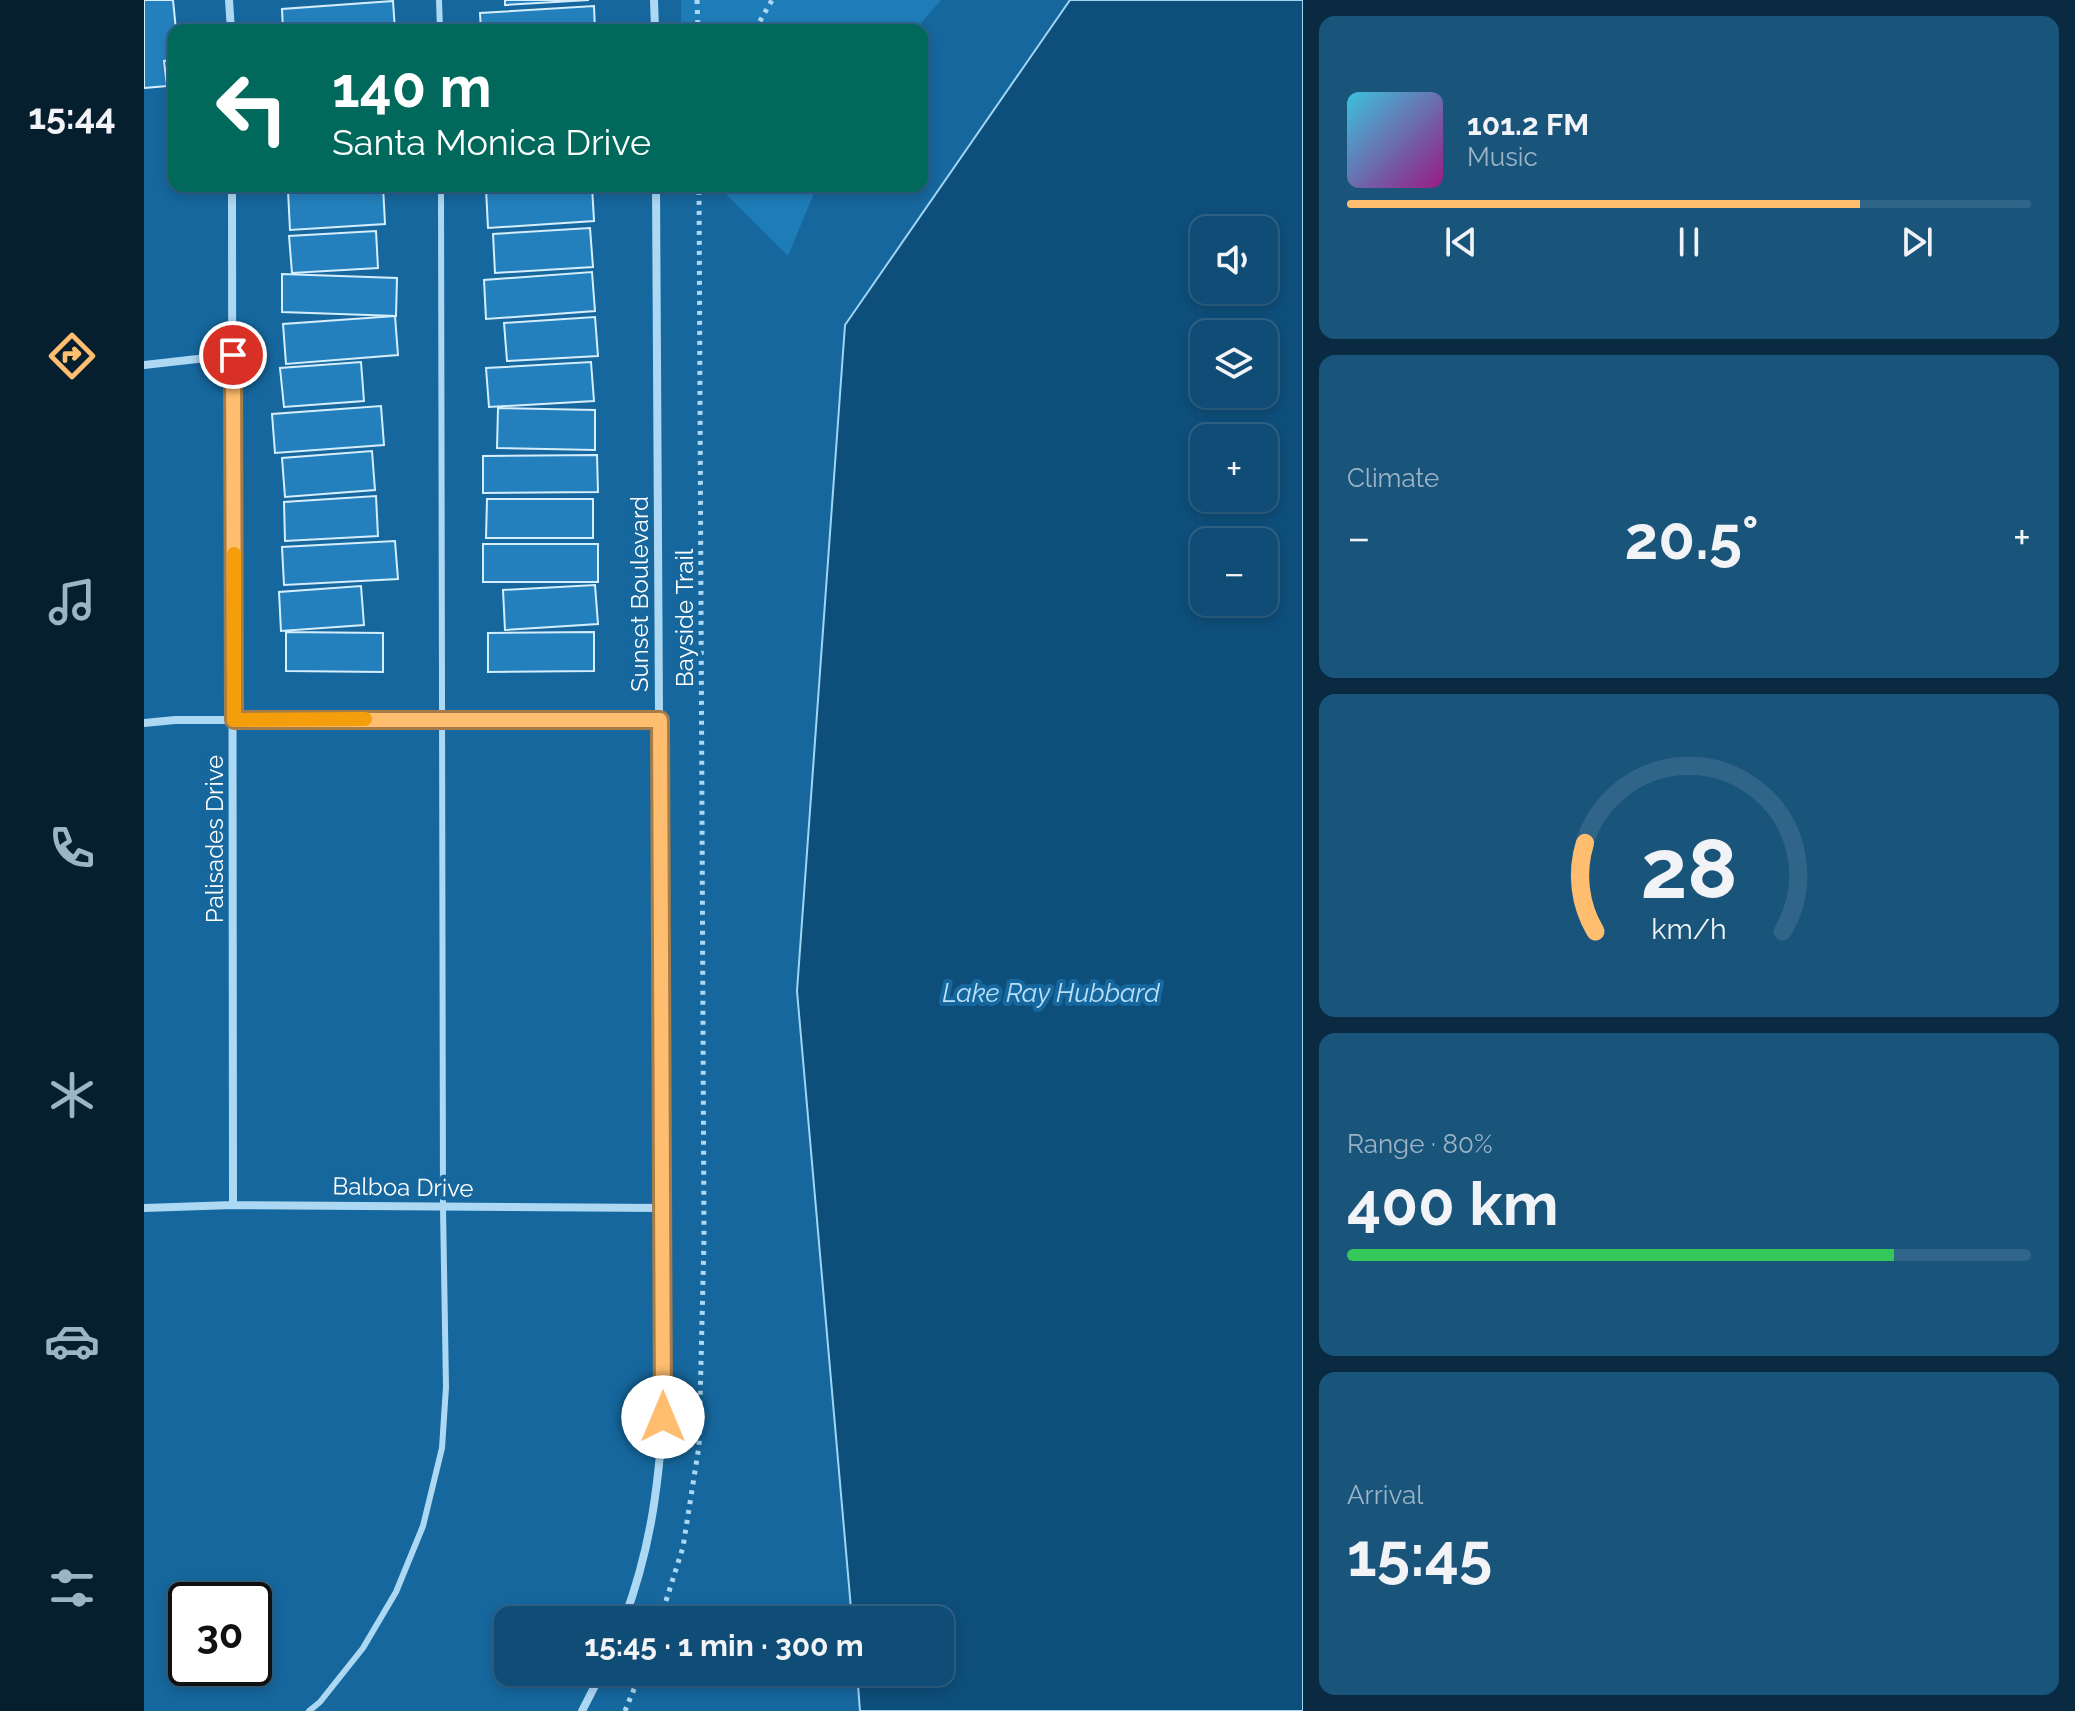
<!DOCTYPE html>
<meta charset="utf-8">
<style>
body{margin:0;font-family:Raleway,sans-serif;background:#19547b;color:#f1f3f6;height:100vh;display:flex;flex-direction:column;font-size:30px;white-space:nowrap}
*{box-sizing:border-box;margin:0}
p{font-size:26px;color:#9cb4c5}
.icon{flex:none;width:44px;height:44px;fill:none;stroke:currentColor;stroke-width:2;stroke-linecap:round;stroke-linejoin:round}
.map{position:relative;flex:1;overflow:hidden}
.drawer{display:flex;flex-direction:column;gap:16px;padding:16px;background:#092a41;width:772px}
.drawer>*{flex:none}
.top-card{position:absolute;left:24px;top:24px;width:760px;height:168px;border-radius:16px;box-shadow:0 4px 12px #0003,0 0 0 2px #306488;background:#00695c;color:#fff;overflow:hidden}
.controls{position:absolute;left:1046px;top:216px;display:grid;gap:16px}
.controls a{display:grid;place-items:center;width:88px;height:88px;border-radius:16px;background:#104d76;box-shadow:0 4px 12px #0003,0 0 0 2px #306488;font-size:40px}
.speed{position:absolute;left:24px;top:1582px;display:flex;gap:16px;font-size:40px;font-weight:700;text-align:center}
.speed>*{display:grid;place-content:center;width:104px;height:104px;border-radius:50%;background:#104d76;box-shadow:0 4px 12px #0003,0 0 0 2px #306488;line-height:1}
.speed .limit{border:4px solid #111;border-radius:12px;background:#fff;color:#111}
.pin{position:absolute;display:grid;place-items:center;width:68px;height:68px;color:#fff;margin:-34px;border:4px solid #fff;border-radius:50%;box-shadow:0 2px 8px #0007}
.me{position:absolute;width:88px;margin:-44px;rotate:0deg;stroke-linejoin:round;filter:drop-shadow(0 0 6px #0008)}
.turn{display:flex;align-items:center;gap:28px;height:168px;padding:0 32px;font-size:36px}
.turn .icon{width:104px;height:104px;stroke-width:2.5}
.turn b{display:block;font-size:56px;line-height:68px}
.big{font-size:60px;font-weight:700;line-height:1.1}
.drawer .tile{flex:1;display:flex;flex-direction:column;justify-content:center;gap:12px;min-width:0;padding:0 28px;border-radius:16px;background:#19547b}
.drawer .dial{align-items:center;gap:0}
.dial svg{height:208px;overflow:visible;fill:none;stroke:#306488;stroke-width:7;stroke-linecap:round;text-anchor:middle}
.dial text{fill:#f1f3f6;stroke:none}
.song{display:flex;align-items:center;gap:24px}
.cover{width:96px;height:96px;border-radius:12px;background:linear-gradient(135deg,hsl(190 70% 55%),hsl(310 70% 35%))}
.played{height:8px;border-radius:4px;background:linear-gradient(90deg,#ffbe6f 75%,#306488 75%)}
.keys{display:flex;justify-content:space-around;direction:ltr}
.heat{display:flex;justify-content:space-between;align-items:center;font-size:44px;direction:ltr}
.charge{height:12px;border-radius:6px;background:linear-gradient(90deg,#34c759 80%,#306488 0)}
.trip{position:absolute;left:350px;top:1606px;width:460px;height:80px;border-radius:16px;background:#104d76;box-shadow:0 4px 12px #0003,0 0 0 2px #306488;font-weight:700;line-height:80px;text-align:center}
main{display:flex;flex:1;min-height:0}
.dock{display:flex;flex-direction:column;width:144px;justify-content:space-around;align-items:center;background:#061f2f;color:#9cb4c5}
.dock .icon{width:56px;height:56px}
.dock .current{color:#ffbe6f}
.dock b{font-size:36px;color:#f1f3f6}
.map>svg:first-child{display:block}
.green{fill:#1e7cb7}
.water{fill:#0e4e7a;stroke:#9fd5f5;stroke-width:2;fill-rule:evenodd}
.building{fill:#2480bc;stroke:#d5eefd;stroke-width:2}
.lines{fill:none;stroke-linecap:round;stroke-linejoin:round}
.path{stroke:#add8f3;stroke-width:5;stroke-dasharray:4 6;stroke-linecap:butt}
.service{stroke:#add8f3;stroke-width:6}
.minor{stroke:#add8f3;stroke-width:8}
.route-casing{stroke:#a67c48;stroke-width:20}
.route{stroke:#ffbe6f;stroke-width:14}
.slow{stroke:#f59e0b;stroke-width:14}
.labels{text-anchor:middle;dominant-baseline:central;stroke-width:8;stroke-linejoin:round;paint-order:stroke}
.street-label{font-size:24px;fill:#fff;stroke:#16679d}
.water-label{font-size:26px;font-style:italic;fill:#bae1f9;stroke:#16679d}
</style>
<main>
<nav class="dock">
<b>15:44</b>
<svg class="icon current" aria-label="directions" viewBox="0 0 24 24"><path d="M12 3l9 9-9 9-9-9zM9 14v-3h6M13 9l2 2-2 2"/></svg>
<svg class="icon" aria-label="music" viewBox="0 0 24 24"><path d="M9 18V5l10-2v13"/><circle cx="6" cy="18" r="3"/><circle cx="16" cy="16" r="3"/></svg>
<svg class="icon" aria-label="phone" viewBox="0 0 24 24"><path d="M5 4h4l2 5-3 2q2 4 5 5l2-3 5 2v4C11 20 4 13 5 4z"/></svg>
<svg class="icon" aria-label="climate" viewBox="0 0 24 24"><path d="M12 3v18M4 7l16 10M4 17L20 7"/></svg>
<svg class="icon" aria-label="car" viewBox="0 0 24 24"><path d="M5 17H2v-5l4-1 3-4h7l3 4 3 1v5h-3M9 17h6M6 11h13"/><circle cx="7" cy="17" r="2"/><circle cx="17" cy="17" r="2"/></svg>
<svg class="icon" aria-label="filters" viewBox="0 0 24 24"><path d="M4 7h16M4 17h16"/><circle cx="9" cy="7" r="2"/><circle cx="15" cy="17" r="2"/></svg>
</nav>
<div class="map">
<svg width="1159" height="1711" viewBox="0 0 1159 1711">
<rect width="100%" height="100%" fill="#16679d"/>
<path class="green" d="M537,0H797L771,30H537Z
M574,186H673L644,256Z"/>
<path class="water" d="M926,0H1159V1711H716L713,1672H796V1620H708L653,991L701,325ZM1060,230H1120V290H1060ZM1060,334H1120V394H1060ZM1060,438H1120V498H1060ZM1060,542H1120V602H1060Z"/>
<path class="building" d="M0,0H29L32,30L30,60L20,61L23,86L0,88Z
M361,0H445L361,5Z
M249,1L251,30H139L138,9Z
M450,6L451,30H337L336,13Z
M239,186L241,224L146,230L144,191Z
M394,186H448L450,221L344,228L342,189Z
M446,228L449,267L351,273L349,234Z
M232,231L234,268L148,273L145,236Z
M448,272L451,311L342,319L340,280Z
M138,274L253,278L252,316L138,312Z
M251,316L254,355L142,364L139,324Z
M451,317L454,356L363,361L360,323Z
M217,362L220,401L140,407L136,368Z
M447,362L450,401L345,407L342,368Z
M237,406L240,445L131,453L128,414Z
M354,408L451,410V450L353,448Z
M228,451L231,490L141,497L138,458Z
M453,455L454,492L339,493V456Z
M232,496L234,536L141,541L140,502Z
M343,499H449V538H342Z
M251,541L254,579L140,585L138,547Z
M339,544H454V582H339Z
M451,585L454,624L361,630L359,590Z
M217,586L220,625L137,631L135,592Z
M142,632L239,633V672L142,671Z
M450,632V671L344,672V633Z"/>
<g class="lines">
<path class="path" d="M553,0L554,30
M611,30L628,0
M516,1620L539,1547L555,1446L560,1238L555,186
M481,1711L497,1672"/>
<path class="service" d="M295,0L296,30
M165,1711L176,1702L219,1648L252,1592L279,1526L298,1448L302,1387L299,1208L297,186"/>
<path class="minor" d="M85,0L87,30
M510,0L511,30
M88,186L89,1205
M0,365L89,355
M0,723L31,720H516
M0,1208L89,1205L518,1208
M480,1620C506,1550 514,1491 519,1417L512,186
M438,1711L458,1672"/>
</g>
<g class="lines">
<g class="route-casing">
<path id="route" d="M89,355L90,720H516L519,1417"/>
</g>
<use href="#route" class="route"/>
<path class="slow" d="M90,554V720L221,719"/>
</g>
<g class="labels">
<g class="street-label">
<text transform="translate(495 594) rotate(-90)">Sunset Boulevard</text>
<text transform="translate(540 618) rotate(-90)">Bayside Trail</text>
<text transform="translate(70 839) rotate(-90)">Palisades Drive</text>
<text transform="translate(259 1187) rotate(1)">Balboa Drive</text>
</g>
<g class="water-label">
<text x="907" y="993">Lake Ray Hubbard</text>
</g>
</g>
</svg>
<div class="controls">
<a><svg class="icon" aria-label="sound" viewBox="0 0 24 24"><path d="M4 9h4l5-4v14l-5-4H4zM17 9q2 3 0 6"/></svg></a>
<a><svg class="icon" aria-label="layers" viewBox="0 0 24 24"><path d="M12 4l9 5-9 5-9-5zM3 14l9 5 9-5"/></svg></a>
<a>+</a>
<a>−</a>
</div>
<div class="speed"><div class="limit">30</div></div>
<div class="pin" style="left:89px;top:355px;background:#d93025"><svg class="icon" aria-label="arrive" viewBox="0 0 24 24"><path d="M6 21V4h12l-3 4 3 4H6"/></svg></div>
<svg class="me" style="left:519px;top:1417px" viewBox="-20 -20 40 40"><circle r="19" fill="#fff"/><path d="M0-13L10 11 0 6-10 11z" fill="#ffbe6f"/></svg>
<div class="trip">15:45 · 1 min · 300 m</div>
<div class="top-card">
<div class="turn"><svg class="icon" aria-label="left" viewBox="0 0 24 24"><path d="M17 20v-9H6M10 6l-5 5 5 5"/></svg><div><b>140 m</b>Santa Monica Drive</div></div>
</div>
</div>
<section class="drawer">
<div class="tile">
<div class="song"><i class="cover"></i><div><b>101.2 FM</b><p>Music</p></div></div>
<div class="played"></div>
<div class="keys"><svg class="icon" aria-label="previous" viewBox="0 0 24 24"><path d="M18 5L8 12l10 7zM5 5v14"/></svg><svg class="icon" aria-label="pause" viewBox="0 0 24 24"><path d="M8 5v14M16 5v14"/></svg><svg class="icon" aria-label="next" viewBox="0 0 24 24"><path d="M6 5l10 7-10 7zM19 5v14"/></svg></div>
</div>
<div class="tile"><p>Climate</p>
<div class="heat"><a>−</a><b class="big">20.5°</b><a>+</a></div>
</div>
<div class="tile dial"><svg viewBox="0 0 100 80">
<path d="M14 69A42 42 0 1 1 86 69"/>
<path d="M14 69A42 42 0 0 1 10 35" stroke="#ffbe6f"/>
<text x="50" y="56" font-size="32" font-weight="700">28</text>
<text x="50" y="72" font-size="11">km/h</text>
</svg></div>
<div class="tile"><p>Range · 80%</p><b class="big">400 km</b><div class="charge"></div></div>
<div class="tile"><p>Arrival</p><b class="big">15:45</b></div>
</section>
</main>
